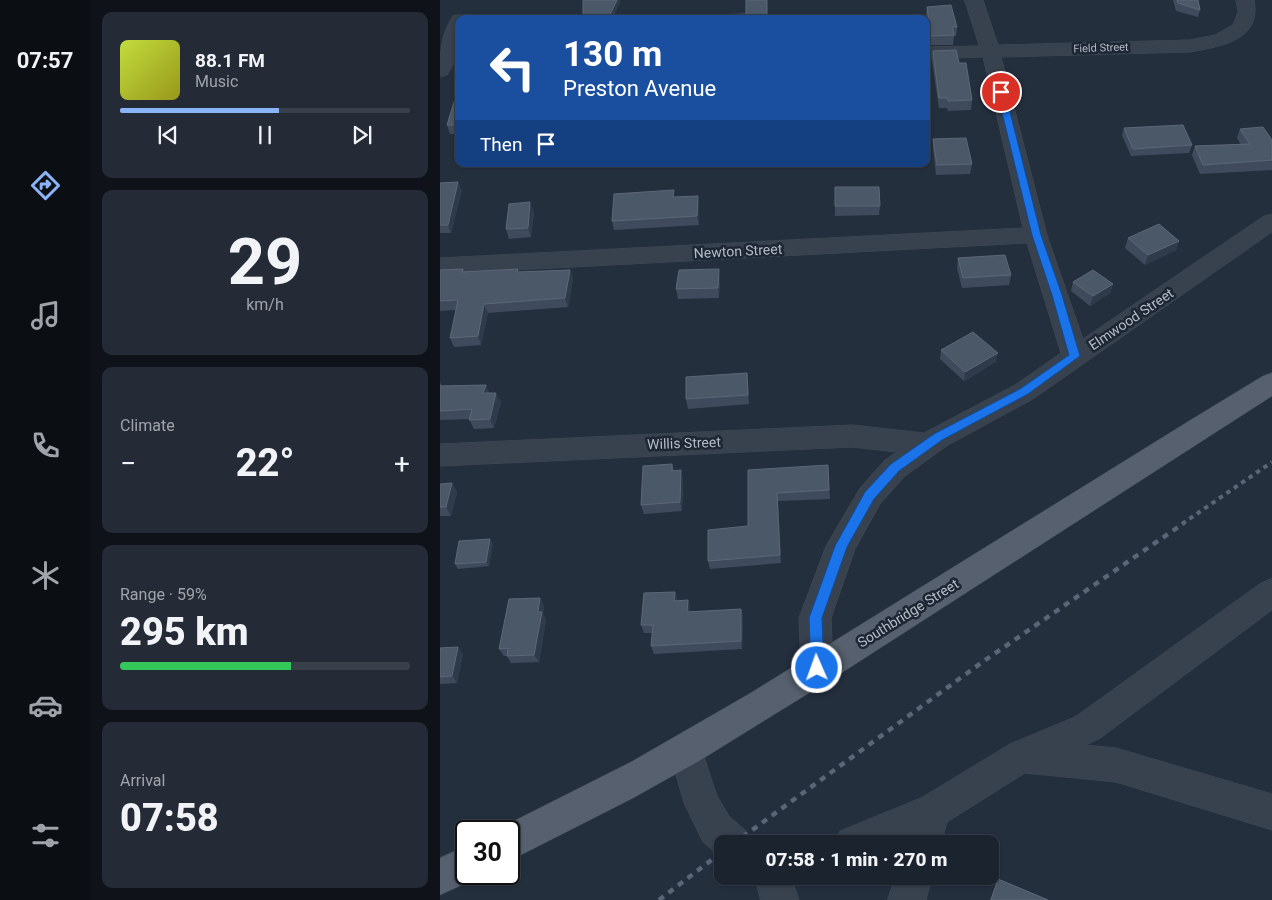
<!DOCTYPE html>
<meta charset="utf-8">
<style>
body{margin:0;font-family:Roboto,sans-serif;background:#242b36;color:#f1f3f6;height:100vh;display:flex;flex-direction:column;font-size:19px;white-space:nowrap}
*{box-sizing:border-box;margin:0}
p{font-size:16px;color:#a0a4aa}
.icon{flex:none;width:28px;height:28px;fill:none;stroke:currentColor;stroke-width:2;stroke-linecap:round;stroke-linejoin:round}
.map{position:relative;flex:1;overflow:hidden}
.details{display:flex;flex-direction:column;gap:12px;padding:12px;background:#0f1319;width:350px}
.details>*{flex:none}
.guide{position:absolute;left:15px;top:15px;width:475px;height:152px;border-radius:10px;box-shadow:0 1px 4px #0004,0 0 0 1px #39404a;background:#1a4fa0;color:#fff;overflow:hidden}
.speed{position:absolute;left:15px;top:820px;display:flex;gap:10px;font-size:25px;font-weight:700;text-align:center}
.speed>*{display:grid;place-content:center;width:65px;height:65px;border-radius:50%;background:#1b232e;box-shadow:0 1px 4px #0004,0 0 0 1px #39404a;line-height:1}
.speed .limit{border:2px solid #111;border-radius:8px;background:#fff;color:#111}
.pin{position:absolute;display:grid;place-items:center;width:42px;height:42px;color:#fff;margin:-21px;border:2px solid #fff;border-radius:50%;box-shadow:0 1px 5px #0007}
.me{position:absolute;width:55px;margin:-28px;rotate:358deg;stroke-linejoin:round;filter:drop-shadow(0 0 4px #0008)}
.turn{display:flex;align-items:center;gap:18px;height:105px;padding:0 25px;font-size:22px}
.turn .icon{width:65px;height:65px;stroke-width:2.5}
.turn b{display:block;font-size:35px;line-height:42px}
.then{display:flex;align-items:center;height:48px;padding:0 25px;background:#0003;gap:10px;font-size:19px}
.big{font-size:38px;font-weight:800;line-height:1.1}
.details .tile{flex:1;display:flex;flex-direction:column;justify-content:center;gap:8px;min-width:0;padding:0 18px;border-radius:10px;background:#242b36}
.details .dial{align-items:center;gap:0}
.dial b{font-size:65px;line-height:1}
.song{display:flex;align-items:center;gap:15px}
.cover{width:60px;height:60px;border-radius:8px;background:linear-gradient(135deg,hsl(70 70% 55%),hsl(60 70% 35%))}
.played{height:5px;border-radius:2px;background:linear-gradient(90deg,#8ab4f8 55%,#39404a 55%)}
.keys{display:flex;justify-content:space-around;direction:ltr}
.heat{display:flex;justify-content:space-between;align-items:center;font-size:28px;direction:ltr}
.charge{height:8px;border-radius:4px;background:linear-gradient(90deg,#34c759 59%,#39404a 0)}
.trip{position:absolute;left:274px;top:835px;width:285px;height:50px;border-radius:10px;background:#1b232e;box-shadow:0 1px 4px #0004,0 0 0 1px #39404a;font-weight:800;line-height:50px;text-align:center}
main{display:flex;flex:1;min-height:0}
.dock{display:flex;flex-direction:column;width:90px;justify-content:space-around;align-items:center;background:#0b0e12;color:#a0a4aa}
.dock .icon{width:35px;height:35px}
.dock .selected{color:#8ab4f8}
.dock b{font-size:22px;color:#f1f3f6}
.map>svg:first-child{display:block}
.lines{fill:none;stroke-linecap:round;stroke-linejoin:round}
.minor-casing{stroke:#414a57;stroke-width:1}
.major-casing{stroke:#414a57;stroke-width:1}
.minor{fill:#38414e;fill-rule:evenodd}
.major{fill:#56606e;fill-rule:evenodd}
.rail-far1{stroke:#5a6575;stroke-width:4;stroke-dasharray:4.5 4.5;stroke-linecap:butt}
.rail{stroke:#5a6575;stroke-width:4.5;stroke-dasharray:6 6;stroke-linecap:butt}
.wall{fill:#3f4b5c}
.shaded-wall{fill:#2f3b4b}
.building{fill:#4b5868;stroke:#5c6777}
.route{fill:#1a73e8;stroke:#114b97}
.labels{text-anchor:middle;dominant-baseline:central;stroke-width:5;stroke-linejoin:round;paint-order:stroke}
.far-street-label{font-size:11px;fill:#b4bcc9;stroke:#1d2633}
.street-label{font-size:14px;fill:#b4bcc9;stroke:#1d2633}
</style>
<main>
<nav class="dock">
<b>07:57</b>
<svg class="icon selected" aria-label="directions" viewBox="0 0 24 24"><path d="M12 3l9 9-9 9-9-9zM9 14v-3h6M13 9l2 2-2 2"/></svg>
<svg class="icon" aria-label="music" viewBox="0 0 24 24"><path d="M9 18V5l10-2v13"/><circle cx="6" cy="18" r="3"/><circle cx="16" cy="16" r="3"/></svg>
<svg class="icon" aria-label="phone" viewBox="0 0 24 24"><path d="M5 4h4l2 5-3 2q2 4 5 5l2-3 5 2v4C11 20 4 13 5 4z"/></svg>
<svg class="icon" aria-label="climate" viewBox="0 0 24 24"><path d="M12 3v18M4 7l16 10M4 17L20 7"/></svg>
<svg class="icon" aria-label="car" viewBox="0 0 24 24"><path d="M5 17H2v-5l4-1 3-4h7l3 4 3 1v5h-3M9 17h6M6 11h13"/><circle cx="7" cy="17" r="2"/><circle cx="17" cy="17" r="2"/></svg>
<svg class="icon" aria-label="filters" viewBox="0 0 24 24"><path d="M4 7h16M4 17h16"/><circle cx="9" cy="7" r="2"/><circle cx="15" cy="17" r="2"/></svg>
</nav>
<section class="details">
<div class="tile">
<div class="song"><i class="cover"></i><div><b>88.1 FM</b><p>Music</p></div></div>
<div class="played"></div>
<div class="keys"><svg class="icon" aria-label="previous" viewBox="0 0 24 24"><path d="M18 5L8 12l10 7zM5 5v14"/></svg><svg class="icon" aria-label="pause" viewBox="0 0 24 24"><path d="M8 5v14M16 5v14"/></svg><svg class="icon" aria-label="next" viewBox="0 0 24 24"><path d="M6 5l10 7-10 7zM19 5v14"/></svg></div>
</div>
<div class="tile dial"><b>29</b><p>km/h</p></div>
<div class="tile"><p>Climate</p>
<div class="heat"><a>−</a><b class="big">22°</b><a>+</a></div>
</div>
<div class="tile"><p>Range · 59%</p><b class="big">295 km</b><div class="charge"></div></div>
<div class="tile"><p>Arrival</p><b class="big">07:58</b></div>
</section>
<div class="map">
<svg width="832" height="900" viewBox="0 0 832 900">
<rect width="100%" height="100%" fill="#242f3e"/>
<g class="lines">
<g class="minor-casing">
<path id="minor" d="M525,0H543L558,45L750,40L775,35L793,25L798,12L796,0H814C822,41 781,46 750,52L561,57L607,235L643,339L824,216L832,214V232L593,399L508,445L465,476L440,504L415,549L391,618L393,668L388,679L377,683L366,679L361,668L359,618L386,546L420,488L445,460L457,452L412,447L0,466V444L412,425L484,433L575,385L621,353L587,243L0,274V258L583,228L543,57L486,59V47L539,46Z
M19,15L25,16L27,19H19C19,38 19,58 7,75L0,77C0,55 0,35 13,16Z
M832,579V610L659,739L645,745L676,748L832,794V830L676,782L585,773L507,822L501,844H465L466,840L457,844H395L400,831L481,798L570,744L635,717L821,583Z
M246,733L258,738L277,796L289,816L306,831L311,844H282V858L263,842L244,803L229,750L234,738Z
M315,876H351L359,900H321Z
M456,876H492L486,900H448Z"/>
</g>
<g class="major-casing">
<path id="major" d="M832,373V396L406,670L259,761L193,798L69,861V831L56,830L191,762L309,694L749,421L823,376Z
M26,846V874H40L39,877L0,895V858Z"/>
</g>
<use href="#minor" class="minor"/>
<use href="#major" class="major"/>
<path class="rail-far1" d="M742,524L832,462"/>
<path class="rail" d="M293,844L541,663L744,523
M219,900L282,852"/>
</g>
<path class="wall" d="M733,0H758L760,10L758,17L736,11Z
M487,7L517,27L516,36H514L513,45H490L486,16Z
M493,51L519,63L532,100L531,110L508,111L507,108H499L492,61Z
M19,86V134H10L7,125Z
M684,128L752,145L749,153L691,156L682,135Z
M800,129L832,140V170L760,174L752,155L755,146L801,145L797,138Z
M493,139L532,164L530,174L496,175L493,148Z
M0,183L22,190L11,233H0Z
M395,187L440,206L439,215L395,216Z
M235,197L259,205V225L174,230L172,221Z
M94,212L91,237L69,239L66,229Z
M688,238L739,241L736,250L705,265L685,248Z
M518,258L571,275L569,285L522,288L517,268Z
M23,269L25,272H79L130,270L133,279L128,307L48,313L41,345L14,347L10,338L16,310L0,311V270Z
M280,279L279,298L238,299L236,289Z
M633,282L673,284L670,293L650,306L631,291Z
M501,350L556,362L524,381L500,359Z
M307,373L308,383L309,404L248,409L246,399Z
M0,382L2,386L46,385L49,393L61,402L54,428L34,429L29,419L0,420Z
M232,464L234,471L243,480L242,511L204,514L201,505Z
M388,465L390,499L338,501L341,563L270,569L268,561L308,526V470Z
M12,483L17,492L11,516H0V484Z
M53,543L49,566L18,569L15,564Z
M100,598L104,606L103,614L106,620L99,662L71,663L67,656H64L59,649Z
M238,600V601L248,600L250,609V612L301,609L303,617L302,649L214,654L211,646L212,633H204L201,625Z
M18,647L23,654L17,683L0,684V648Z
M558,879L608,900H550Z"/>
<path class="shaded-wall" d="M177,0H180V2L173,19H168Z
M18,182L22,190L11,233L8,225Z
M258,196L259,205V225L257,216Z
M90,202L94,212L91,237L88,228Z
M739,241L736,250L705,265L708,255Z
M279,269L280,279L279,298L278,288Z
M130,270L133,279L128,307L125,298Z
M673,284L670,293L650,306L653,296Z
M44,304L48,313L41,345L38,336Z
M558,353L556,362L524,381L525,372Z
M307,373L308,383L309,404L308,395Z
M46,385L50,394L43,393Z
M56,393L61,402L54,428L50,419Z
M241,470L243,480L242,511L240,502Z
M12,483L17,492L11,516L6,507Z
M337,493L338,501L341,563L340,555Z
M50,539L53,543L49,566L46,562Z
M235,592L238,600L237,609L234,601Z
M100,598L104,606L103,614L106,620L99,662L94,655L98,612Z
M248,600L250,609L249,620L247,612Z
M301,609L303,617L302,649L301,641Z
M18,647L23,654L17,683L12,676Z"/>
<path class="building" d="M143,0H177L168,19H143Z
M306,0H327V19H242L243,16L306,14Z
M737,0H758L760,10L738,3Z
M511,5L517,27H512L514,35L491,36L487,7Z
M516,50L519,63H526L532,100L508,101V98H499L493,51Z
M19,86V125H7Z
M743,125L752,145L693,149L684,128Z
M823,127L832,140V160L763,165L755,146L810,144L800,129Z
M526,138L532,164L497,165L493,139Z
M18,182L8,225H0V183Z
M395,187H439L440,206H395Z
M234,190L233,197L258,196L257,216L172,221L174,194Z
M90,202L88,228L66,229L69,204Z
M719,224L739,241L708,255L688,238Z
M565,255L571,275L523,278L518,258Z
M23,269L22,272L78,269L77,272L130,270L125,298L44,304L38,336L10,338L18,300L0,301V270Z
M279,269L278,288L236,289L239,270Z
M653,270L673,284L653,296L633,282Z
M533,332L558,353L525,372L501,350Z
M307,373L308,395L246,399V377Z
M46,385L43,393H56L50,419L29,420L32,409L0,411V386Z
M232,464V471L241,470L240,502L201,505L203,466Z
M388,465L389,490L337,493L340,555L268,561V530L308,526V470Z
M12,483L6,507H0V484Z
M50,539L46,562L15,564L19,541Z
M235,592L234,601L248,600L247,612L301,609V641L211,646L213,625H201L204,593Z
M100,598L98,612H102L94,655L67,656L68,648L59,649L69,599Z
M18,647L12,676L0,677V648Z
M558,879L608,900H551Z"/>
<path class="route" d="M558,90L565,92L601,235L622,295L640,356L588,394L502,440L459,471L434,499L407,547L382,618L384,668L382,672L377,674L373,672L371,668L369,618L395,546L425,492L451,464L494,434L580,389L629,355L612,295L592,235L557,92Z"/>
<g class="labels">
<g class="far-street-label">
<text transform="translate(661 48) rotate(-2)">Field Street</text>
</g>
<g class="street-label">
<text transform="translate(298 251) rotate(-3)">Newton Street</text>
<text transform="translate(691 319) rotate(-34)">Elmwood Street</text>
<text transform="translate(244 443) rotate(-2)">Willis Street</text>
<text transform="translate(468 613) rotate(-32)">Southbridge Street</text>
</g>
</g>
</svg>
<div class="speed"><div class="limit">30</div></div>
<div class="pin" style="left:561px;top:92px;background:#d93025"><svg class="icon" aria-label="arrive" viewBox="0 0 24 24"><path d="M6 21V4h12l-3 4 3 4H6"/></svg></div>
<svg class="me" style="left:377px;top:668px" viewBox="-20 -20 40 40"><circle r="17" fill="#1a73e8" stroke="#fff" stroke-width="3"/><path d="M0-11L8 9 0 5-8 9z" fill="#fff"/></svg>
<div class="trip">07:58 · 1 min · 270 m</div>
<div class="guide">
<div class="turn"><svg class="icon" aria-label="left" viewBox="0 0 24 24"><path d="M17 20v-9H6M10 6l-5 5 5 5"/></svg><div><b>130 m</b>Preston Avenue</div></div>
<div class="then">Then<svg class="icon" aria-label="arrive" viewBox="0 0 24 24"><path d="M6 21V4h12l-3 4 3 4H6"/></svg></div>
</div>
</div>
</main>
